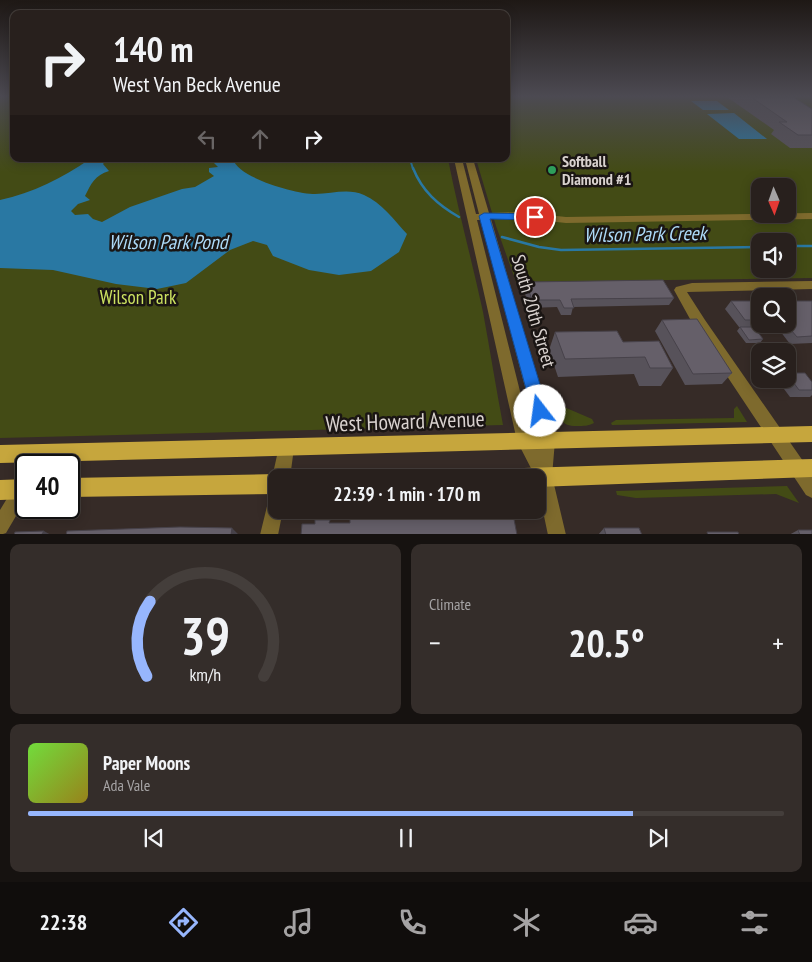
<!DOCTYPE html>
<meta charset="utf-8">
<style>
body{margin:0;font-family:"PT Sans Narrow",sans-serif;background:#342d2a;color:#f1f3f6;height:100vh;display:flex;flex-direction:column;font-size:19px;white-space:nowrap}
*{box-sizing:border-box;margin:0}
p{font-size:16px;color:#a5a3a4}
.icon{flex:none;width:28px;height:28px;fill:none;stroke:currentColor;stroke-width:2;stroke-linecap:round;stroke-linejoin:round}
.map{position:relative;height:534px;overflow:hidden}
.drawer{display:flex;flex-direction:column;gap:10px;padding:10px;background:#161210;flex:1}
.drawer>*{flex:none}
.hud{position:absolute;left:10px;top:10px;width:500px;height:152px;border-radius:10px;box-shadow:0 2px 12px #0003,0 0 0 1px #443e3b;background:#28201d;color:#f1f3f6;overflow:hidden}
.needle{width:32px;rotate:178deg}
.buttons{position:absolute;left:751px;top:178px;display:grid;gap:10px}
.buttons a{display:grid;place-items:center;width:45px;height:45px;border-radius:10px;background:#28201d;box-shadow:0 2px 12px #0003,0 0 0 1px #443e3b;font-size:25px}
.speed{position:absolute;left:15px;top:454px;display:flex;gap:10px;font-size:25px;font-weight:700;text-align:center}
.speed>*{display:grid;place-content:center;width:65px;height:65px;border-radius:50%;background:#28201d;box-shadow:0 2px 12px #0003,0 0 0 1px #443e3b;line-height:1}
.speed .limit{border:2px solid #111;border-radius:8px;background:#fff;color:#111}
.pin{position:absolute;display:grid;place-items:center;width:42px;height:42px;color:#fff;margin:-21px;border:2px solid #fff;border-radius:50%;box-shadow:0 1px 5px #0007}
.me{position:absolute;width:55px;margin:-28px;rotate:345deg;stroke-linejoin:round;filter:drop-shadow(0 0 4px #0008)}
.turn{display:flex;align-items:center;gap:18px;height:105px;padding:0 20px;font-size:22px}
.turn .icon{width:65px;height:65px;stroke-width:2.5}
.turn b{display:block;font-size:35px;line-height:42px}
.lanes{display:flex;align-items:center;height:48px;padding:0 20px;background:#0003;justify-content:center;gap:25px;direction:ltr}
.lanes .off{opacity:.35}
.big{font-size:38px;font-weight:700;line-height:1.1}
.drawer .widget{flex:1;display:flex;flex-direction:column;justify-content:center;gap:8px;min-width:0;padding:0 18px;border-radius:10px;background:#342d2a}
.drawer .dial{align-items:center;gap:0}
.dial svg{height:130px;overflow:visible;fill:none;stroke:#443e3b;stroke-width:7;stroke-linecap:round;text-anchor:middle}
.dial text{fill:#f1f3f6;stroke:none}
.song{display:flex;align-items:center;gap:15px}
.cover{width:60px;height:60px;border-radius:8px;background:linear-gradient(135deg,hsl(100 70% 55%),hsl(50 70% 35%))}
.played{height:5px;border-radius:2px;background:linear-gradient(90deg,#97b6fd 80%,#443e3b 80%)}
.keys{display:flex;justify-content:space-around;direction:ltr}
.heat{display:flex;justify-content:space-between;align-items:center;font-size:28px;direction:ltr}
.drawer .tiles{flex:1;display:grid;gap:10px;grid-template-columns:1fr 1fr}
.widget:last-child{grid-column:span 2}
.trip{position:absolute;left:268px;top:469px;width:278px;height:50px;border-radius:10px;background:#28201d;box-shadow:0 2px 12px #0003,0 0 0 1px #443e3b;font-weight:700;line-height:50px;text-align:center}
.dock{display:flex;height:80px;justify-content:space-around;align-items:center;background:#100d0c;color:#a5a3a4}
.dock .icon{width:35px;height:35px}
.dock .current{color:#97b6fd}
.dock b{font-size:22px;color:#f1f3f6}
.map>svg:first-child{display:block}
.green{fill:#434b15;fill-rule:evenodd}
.water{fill:#2978a3}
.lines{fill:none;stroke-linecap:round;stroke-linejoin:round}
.stream-far1{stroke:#2978a3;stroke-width:2}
.stream{stroke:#2978a3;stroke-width:2.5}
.minor{fill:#7e6a2d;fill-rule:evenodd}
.major{fill:#c6a63d;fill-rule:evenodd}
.wall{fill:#57525a}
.shaded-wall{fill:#47424a}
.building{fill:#655f69;stroke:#47424a}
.route{fill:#1a73e8;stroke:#114b97}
.leisure-dot{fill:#2e9e5b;stroke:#1a1513;stroke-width:2}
.labels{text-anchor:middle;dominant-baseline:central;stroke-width:5;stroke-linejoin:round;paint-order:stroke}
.far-poi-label{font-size:16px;font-weight:bold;fill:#d9d2cf;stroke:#1a1513;text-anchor:start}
.park-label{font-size:19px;fill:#cde361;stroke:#1a1513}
.street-label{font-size:19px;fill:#d9d2cf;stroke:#1a1513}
.water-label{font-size:20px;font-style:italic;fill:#addaf8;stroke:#1a1513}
.near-street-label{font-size:22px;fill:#d9d2cf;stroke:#1a1513}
</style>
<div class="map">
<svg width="812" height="535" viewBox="0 0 812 535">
<rect width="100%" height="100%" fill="#362b27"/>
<path class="green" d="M0,97H14V159H448C458,210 472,261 483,312C490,350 496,388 503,425L0,438Z
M506,97H812V278L516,282L496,226L476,159H506ZM760,186H788V214H760ZM760,241H788V269H760Z
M557,404L592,419L594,423C588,426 584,426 577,426C560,426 561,419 557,404Z
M737,406L747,422L612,425L611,423L616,420L734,418V409Z
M787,486L799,503L776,494L636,498L617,495L616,491Z"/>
<path class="water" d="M717,101L729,110H703L691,101Z
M734,113L767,139H739L707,114Z
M90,159H107L103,164L109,171C95,175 91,184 85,196L90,200L78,204L71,211L75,215L88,214L93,219L102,222L130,207L182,189L195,187L214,176L209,172V168L218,167L210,159H233C238,178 296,194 315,194C332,194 348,188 364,195C381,202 395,221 407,234L399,252L371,271L339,275L309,270L273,256L267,245L253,241L230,250L186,283L157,289L116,284L53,270L0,268V200C33,193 62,178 90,159Z"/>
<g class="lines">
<path class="stream-far1" d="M410,159L413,169"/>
<path class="stream" d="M413,168C422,191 438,205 459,217
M502,237L539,247L561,250L760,247
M788,246H812"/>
<path class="minor" d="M454,159H462L476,214H479L465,159H473L489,213L520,212L566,217L812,213V219L566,223L520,218L491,219L555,441L552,476L566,535H548L536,478L517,441ZM477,220H481L535,425L539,441L538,449L532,439Z
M812,281V289L687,292L705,320L812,474V498L806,495L695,328L674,290L676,287L692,283Z
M286,440L292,442L294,448L290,478H276V485L272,478L280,442Z
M26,474V499L6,533L0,535V510L20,477Z
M276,491V510H283L278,535H260L270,494Z"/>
<path class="major" d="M812,426V442L0,463V445Z
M812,459V477L536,487V478H480L482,471L489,469Z
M276,474L283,478H276V494L69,497V478Z
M26,479V499L0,500V480Z"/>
</g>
<path class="wall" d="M727,97H793L812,109V148H790L771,134L774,130Z
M526,282L674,298L669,305L573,307L571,315H561L557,307L529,308L524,290Z
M731,301H760V324H788L812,301V343L790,344L777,327H754L763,339L760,343H746L737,331L740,327H739L725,309Z
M662,320L732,373L722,384L685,385L655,331Z
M555,332L623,342L673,368L661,386H639L634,374L558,377L549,350Z
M788,373L812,382V395L810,397H790L778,381L780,379H788Z
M604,528L642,535H598Z
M798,530L812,535H789Z"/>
<path class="shaded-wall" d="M232,528L238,534V535H231Z
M44,531L51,535L42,534Z"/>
<path class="building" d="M751,97H793L812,109V135H798L779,122H787Z
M663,280L674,298L571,299L574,308H564L560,300H532L526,282Z
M731,301H760V320H745Z
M788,301H812V336L797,337L786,324H788Z
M697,319L732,373L693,374L662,320Z
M740,327H754L763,339L749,340Z
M617,331L623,342L659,341L673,368H650L645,357L565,359L555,332Z
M788,373H805L812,382V390H799L788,375Z
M513,514L517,535H301L302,524H315V520H330L329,523H350V519Z
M180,527L232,528L231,535H66L67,531Z
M604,528H639L642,535H606Z
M798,530H812V535H800Z
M44,531L42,534L53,535H14L15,532Z
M707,532H738L739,535H708Z"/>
<linearGradient id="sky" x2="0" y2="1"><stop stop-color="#1e1815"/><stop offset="0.56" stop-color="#4c4a52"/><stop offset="1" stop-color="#4c4a52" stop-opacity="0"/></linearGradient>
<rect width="812" height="172" fill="url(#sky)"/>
<path class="route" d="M484,213L535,214L540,217L535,220L490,219L548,411L545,416L540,418L534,416L532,411L479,216Z"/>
<circle class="leisure-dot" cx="552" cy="170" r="5"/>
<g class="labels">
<g class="far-poi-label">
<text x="562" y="161">Softball<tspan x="562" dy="18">Diamond #1</tspan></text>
</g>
<g class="park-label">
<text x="138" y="297">Wilson Park</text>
</g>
<g class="street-label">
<text transform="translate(534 311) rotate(74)">South 20th Street</text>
</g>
<g class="water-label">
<text transform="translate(645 234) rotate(-1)">Wilson Park Creek</text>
<text x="168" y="242">Wilson Park Pond</text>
</g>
<g class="near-street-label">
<text transform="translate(405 421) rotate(-2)">West Howard Avenue</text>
</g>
</g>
</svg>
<div class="buttons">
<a><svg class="needle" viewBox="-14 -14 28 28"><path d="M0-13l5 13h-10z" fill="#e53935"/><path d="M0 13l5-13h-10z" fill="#a5a3a4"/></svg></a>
<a><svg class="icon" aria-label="sound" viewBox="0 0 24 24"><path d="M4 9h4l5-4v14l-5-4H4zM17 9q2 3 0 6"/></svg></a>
<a><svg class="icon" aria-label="search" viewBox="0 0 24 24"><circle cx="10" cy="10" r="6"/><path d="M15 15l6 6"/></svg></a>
<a><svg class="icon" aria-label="layers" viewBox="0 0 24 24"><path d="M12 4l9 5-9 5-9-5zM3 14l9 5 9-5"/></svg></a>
</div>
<div class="speed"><div class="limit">40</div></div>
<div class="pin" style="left:535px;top:217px;background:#d93025"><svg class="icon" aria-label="arrive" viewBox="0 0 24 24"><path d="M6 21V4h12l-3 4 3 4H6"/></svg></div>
<svg class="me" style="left:540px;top:411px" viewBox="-20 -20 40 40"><circle r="19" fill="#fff"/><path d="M0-13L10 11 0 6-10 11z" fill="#1a73e8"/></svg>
<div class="trip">22:39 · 1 min · 170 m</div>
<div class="hud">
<div class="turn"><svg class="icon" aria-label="right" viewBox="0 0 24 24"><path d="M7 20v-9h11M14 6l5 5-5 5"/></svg><div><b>140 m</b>West Van Beck Avenue</div></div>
<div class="lanes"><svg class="icon off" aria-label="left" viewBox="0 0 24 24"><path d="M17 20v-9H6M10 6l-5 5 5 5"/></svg><svg class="icon off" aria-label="ahead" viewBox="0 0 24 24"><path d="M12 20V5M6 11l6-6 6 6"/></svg><svg class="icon" aria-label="right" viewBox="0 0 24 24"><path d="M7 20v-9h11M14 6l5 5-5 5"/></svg></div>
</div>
</div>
<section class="drawer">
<div class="tiles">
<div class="widget dial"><svg viewBox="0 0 100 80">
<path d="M14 69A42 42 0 1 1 86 69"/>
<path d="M14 69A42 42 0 0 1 16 23" stroke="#97b6fd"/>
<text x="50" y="56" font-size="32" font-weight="700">39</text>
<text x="50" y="72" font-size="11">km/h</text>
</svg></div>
<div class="widget"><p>Climate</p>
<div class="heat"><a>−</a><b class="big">20.5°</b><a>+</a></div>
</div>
<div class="widget">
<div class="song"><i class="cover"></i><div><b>Paper Moons</b><p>Ada Vale</p></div></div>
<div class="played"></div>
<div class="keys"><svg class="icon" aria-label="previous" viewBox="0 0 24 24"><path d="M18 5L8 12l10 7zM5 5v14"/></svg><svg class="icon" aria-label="pause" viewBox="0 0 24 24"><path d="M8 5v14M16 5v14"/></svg><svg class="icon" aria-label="next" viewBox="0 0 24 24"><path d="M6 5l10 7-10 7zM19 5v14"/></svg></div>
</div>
</div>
</section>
<nav class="dock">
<b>22:38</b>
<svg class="icon current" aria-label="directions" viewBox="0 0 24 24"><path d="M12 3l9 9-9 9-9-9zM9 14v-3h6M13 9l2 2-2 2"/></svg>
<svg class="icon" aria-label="music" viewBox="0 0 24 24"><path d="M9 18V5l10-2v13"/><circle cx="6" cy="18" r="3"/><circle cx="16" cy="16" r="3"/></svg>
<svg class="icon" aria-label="phone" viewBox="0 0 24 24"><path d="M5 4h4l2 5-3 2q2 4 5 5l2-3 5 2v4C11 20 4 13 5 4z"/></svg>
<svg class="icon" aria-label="climate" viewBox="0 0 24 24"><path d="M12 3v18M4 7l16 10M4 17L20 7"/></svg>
<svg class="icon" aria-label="car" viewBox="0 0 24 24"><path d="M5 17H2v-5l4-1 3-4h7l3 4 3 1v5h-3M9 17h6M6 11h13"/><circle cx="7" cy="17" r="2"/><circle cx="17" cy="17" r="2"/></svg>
<svg class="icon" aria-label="filters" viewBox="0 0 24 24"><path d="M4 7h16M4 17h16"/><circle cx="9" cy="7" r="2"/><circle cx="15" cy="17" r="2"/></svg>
</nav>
